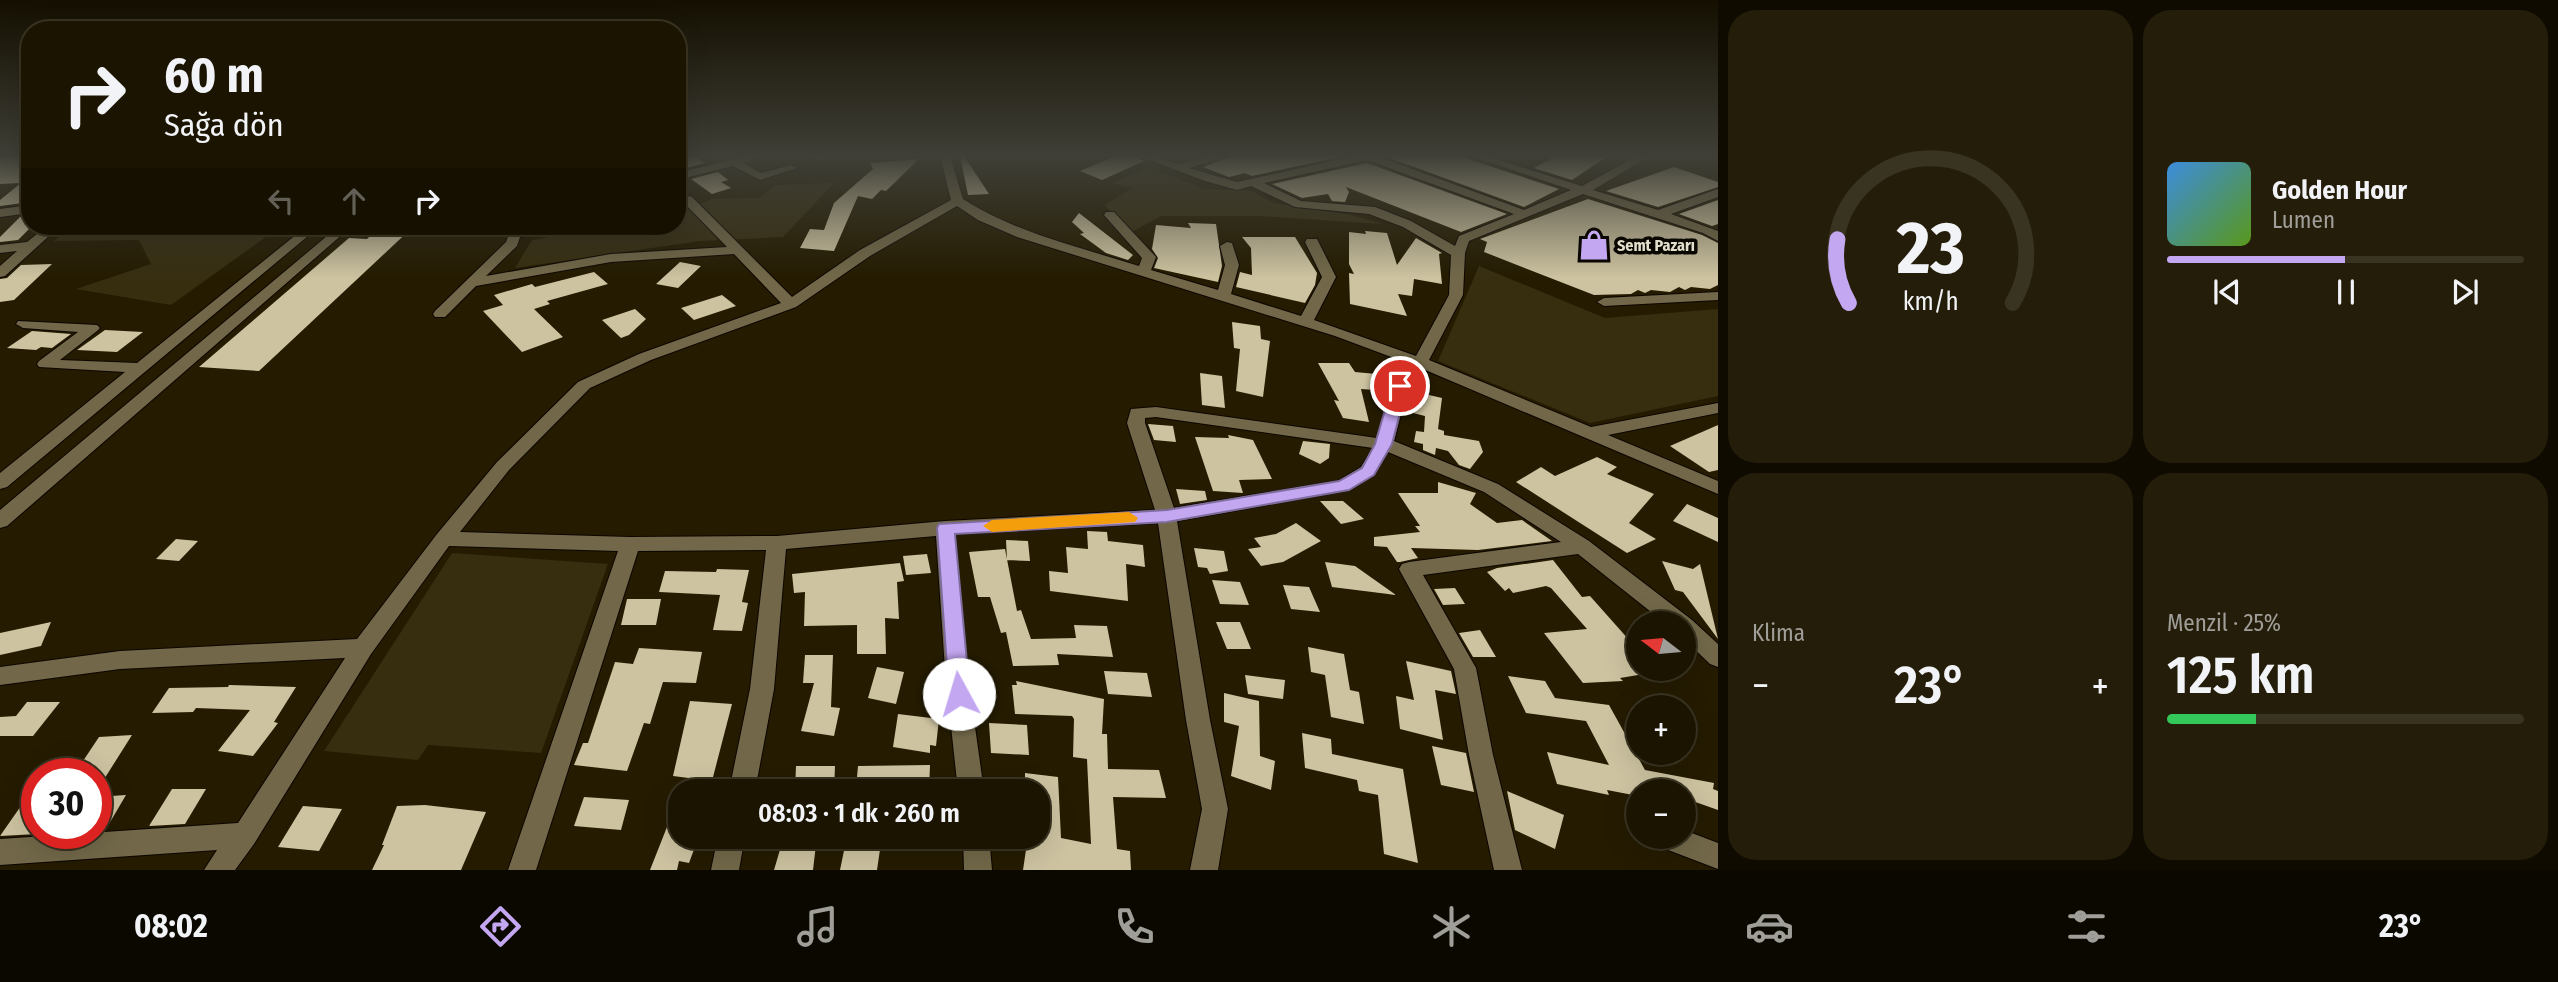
<!DOCTYPE html>
<html lang="tr">
<meta charset="utf-8">
<style>
body{margin:0;font-family:"Fira Sans Condensed",sans-serif;background:#241d0a;color:#f1f3f6;height:100vh;display:flex;flex-direction:column;font-size:26px;white-space:nowrap}
*{box-sizing:border-box;margin:0}
p{font-size:23px;color:#a09e99}
.icon{flex:none;width:38px;height:38px;fill:none;stroke:currentColor;stroke-width:2;stroke-linecap:round;stroke-linejoin:round}
.map{position:relative;flex:1;overflow:hidden}
.details{display:flex;flex-direction:column;gap:10px;padding:10px;background:#0f0b00;width:840px}
.details>*{flex:none}
.top-card{position:absolute;left:21px;top:21px;width:665px;height:214px;border-radius:28px;box-shadow:0 7px 28px #0002,0 0 0 2px #393322;background:#1b1400;color:#f1f3f6;overflow:hidden}
.needle{width:46px;rotate:286deg}
.fabs{position:absolute;left:1626px;top:611px;display:grid;gap:14px}
.fabs a{display:grid;place-items:center;width:70px;height:70px;border-radius:50%;background:#1b1400;box-shadow:0 7px 28px #0002,0 0 0 2px #393322;font-size:35px}
.speed{position:absolute;left:21px;top:758px;display:flex;gap:14px;font-size:35px;font-weight:700;text-align:center}
.speed>*{display:grid;place-content:center;width:91px;height:91px;border-radius:50%;background:#1b1400;box-shadow:0 7px 28px #0002,0 0 0 2px #393322;line-height:1}
.speed .limit{border:10px solid #d22;background:#fff;color:#111}
.pin{position:absolute;display:grid;place-items:center;width:60px;height:60px;color:#fff;margin:-30px;border:4px solid #fff;border-radius:50%;box-shadow:0 2px 7px #0007}
.me{position:absolute;width:77px;margin:-38px;rotate:354deg;stroke-linejoin:round;filter:drop-shadow(0 0 5px #0008)}
.turn{display:flex;align-items:center;gap:24px;height:147px;padding:0 28px;font-size:32px}
.turn .icon{width:91px;height:91px;stroke-width:2.5}
.turn b{display:block;font-size:49px;line-height:60px}
.lanes{display:flex;align-items:center;height:66px;padding:0 28px;background:#0003;justify-content:center;gap:35px;direction:ltr}
.lanes .off{opacity:.35}
.big{font-size:52px;font-weight:600;line-height:1.1}
.details .card{flex:1;display:flex;flex-direction:column;justify-content:center;gap:10px;min-width:0;padding:0 24px;border-radius:28px;background:#241d0a}
.details .dial{align-items:center;gap:0}
.dial svg{height:182px;overflow:visible;fill:none;stroke:#393322;stroke-width:7;stroke-linecap:round;text-anchor:middle}
.dial text{fill:#f1f3f6;stroke:none}
.song{display:flex;align-items:center;gap:21px}
.cover{width:84px;height:84px;border-radius:10px;background:linear-gradient(135deg,hsl(210 70% 55%),hsl(90 70% 35%))}
.played{height:7px;border-radius:4px;background:linear-gradient(90deg,#c4a7f1 50%,#393322 50%)}
.keys{display:flex;justify-content:space-around;direction:ltr}
.heat{display:flex;justify-content:space-between;align-items:center;font-size:38px;direction:ltr}
.charge{height:10px;border-radius:5px;background:linear-gradient(90deg,#34c759 25%,#393322 0)}
.details .tiles{flex:1;display:grid;gap:10px;grid-template-columns:repeat(2,1fr)}
.trip{position:absolute;left:668px;top:779px;width:382px;height:70px;border-radius:28px;background:#1b1400;box-shadow:0 7px 28px #0002,0 0 0 2px #393322;font-weight:600;line-height:70px;text-align:center}
.tabs{display:flex;height:112px;justify-content:space-around;align-items:center;background:#0b0800;color:#a09e99}
.tabs .icon{width:49px;height:49px}
.tabs .on{color:#c4a7f1}
.tabs b{font-size:32px;color:#f1f3f6}
main{display:flex;flex:1;min-height:0}
.map>svg:first-child{display:block}
.green{fill:#372e10}
.building{fill:#cdc3a1}
.lines{fill:none;stroke-linecap:round;stroke-linejoin:round}
.minor-casing{stroke:#0d0600;stroke-width:2}
.minor{fill:#726849;fill-rule:evenodd}
.route{fill:#c4a7f1;stroke:#7f6d9d;stroke-width:2}
.slow{fill:#f59e0b}
.labels{text-anchor:middle;dominant-baseline:central;stroke-width:7;stroke-linejoin:round;paint-order:stroke}
.far-poi-label{font-size:16px;font-weight:bold;fill:#e4decd;stroke:#0a0700;text-anchor:start}
</style>
<main>
<div class="map">
<svg width="1718" height="870" viewBox="0 0 1718 870">
<rect width="100%" height="100%" fill="#241b00"/>
<path class="green" d="M1149,167L1204,189L1251,191L1274,203L1351,215L1383,224L1259,216H1161L1132,232L1105,205L1133,188L1112,183Z
M834,183L783,237L700,241L515,268L532,240L612,226H677V214L712,199L759,198L776,185Z
M71,226H281L171,305L76,289L151,264L139,240L54,241Z
M1479,266L1605,318L1718,309V396L1590,423L1438,361Z
M452,553L608,564L541,753L428,745L418,760L324,751Z"/>
<path class="building" d="M0,156H30V202L0,206V200L21,183L0,184Z
M677,156H695L705,163L678,170Z
M960,156H964L989,194L968,195Z
M1116,156H1136L1144,161L1102,180L1080,171Z
M1232,156H1344L1252,176L1245,173L1229,177L1203,167Z
M1384,156H1459L1559,189L1524,207Z
M1556,156H1608L1572,180L1534,168Z
M919,159L886,191L881,190L872,199L858,196L834,251L800,248L810,229L824,230L834,203L873,169L870,163Z
M1367,163L1507,214L1461,232L1346,187L1349,192L1345,202L1332,201L1328,194L1302,198L1272,184Z
M1674,167L1718,182V187L1658,207L1606,191Z
M718,172L728,180L721,182L731,188L712,194L691,179Z
M1588,199L1702,235L1718,243V285L1710,289L1691,287L1685,290L1679,287L1670,292L1651,290L1645,293L1638,290L1631,294L1594,295L1484,252L1487,242L1480,239Z
M1718,200V224L1712,226L1679,214Z
M1079,213L1133,255L1128,260L1106,253L1080,234L1084,233L1072,222Z
M30,216V228L18,240L0,242V237L20,217Z
M1188,223L1216,224L1222,266L1218,282L1154,268L1158,258L1152,249L1156,225L1191,228Z
M380,226H414L259,371L199,367L349,238L367,239Z
M1365,231L1387,233L1397,265L1416,238L1442,253L1439,254L1442,284L1414,279L1412,296L1398,294L1407,316L1350,304L1349,273L1354,274L1349,264V232L1366,234Z
M1242,237H1295L1317,273L1315,285L1305,303L1236,287L1240,272L1252,275L1251,248Z
M680,262L701,266L678,288L656,284Z
M52,264L14,300L0,302V279L7,278L21,265Z
M594,272L608,284L547,301L550,304L534,309L563,337L522,352L483,311L503,305L494,295L532,284L535,287Z
M722,295L736,306L694,320L681,308Z
M635,309L646,319L629,335L621,338L602,320Z
M1232,322L1260,326L1261,339L1270,341L1263,397L1236,391L1240,349L1234,348Z
M105,330L143,332L117,352L77,350Z
M32,331L71,334L52,348L41,347L36,350L7,348Z
M1318,363H1349L1355,372L1387,375L1391,383L1388,391L1361,389L1369,422L1343,418L1334,400L1339,401Z
M1200,373L1222,376L1225,408L1202,405Z
M1416,392L1442,398L1438,429L1444,431V435L1479,441L1483,452L1470,469L1459,465L1448,451L1436,448L1435,455L1423,450V444L1414,442L1416,431L1424,432L1425,416L1413,413Z
M1148,424L1173,426L1176,442L1154,440Z
M1718,425V470L1709,472L1670,446Z
M1228,435L1253,440L1272,479L1239,480L1243,493L1213,491L1195,437L1229,438Z
M1303,441L1330,444L1329,458L1320,464L1299,454Z
M1597,457L1617,467L1607,474L1654,494L1629,523L1656,539L1627,553L1516,482L1541,467L1555,476Z
M1438,482L1476,493L1470,504L1497,523L1522,520L1552,541L1478,550L1411,548L1418,558L1400,562H1397L1387,547L1374,546V537L1420,532L1415,526H1420L1398,493H1438Z
M1176,489L1205,491L1207,500L1180,504Z
M1320,501H1343L1364,519L1341,524Z
M1687,504L1718,518V542L1673,521Z
M1296,523L1321,541L1283,562L1261,566L1248,549L1261,547L1254,538L1276,534Z
M1087,531L1107,532L1108,541L1143,545L1145,567L1126,564L1128,601L1050,591L1049,571L1068,573L1066,547L1088,549Z
M176,539L198,541L179,561L156,559Z
M1006,540L1028,541L1030,561L1007,560Z
M1194,548L1224,551L1228,571L1210,574L1207,568L1198,567Z
M1005,549L1017,611L1021,610L1031,639L1076,638L1074,625L1107,626L1113,657L1057,654L1059,665L1013,666L1006,632L1001,633L990,597H978L969,552Z
M927,554L931,573L906,575L903,556Z
M1553,560L1582,597L1590,596L1638,650V675L1620,678L1623,681L1583,683L1544,633L1587,629L1551,588L1546,586L1513,593L1509,588L1505,591L1487,572L1497,568Z
M1662,561L1693,569L1700,564L1718,639L1683,592L1675,590Z
M1325,562L1355,566L1396,595L1332,587Z
M900,563L904,581L897,582L899,619L885,618L886,654H857V625L804,626L805,592L794,593L792,574Z
M717,569L749,570L742,602L748,603L742,631L713,630L720,595L659,592L665,571L716,572Z
M1212,580L1240,582L1249,605L1220,604Z
M1283,585L1309,587L1320,612L1291,609Z
M1455,588L1465,604L1443,605L1434,589Z
M627,599H661L656,625H621Z
M51,622L41,646L0,655V633Z
M1216,622H1240L1251,649H1227Z
M1480,630L1496,657H1473L1459,633Z
M1308,647L1344,654L1350,690L1359,692L1364,724L1331,717L1325,675L1311,672Z
M639,648L702,652L696,683L663,682L650,724L644,723L627,771L574,765L583,743H588L615,662L633,664Z
M805,655H833L831,707L840,708L834,736L801,731L814,683H803Z
M1406,661L1451,671L1456,694L1435,690L1443,740L1400,729L1396,696L1414,700Z
M877,667L904,672L896,704L868,698Z
M1104,671L1147,673L1152,697L1108,694Z
M1245,675L1285,680L1283,699L1248,694Z
M1508,676L1545,681L1555,698L1609,705L1645,770L1714,783L1713,789L1718,791V810L1684,798V791H1638V796L1607,790L1609,795L1557,784L1547,752L1609,765L1586,721L1526,713Z
M1016,681L1104,699L1102,734H1107L1108,769L1159,770L1166,798L1113,797L1117,849L1130,851L1131,870H1023L1028,836H1038V791H1025V773L1058,777L1061,838L1091,844L1087,759L1073,757L1074,719L1072,716L1015,714L1012,685H1017Z
M229,685L296,687L274,722L278,723L253,756L218,751L250,710L196,708L193,712L152,713L169,688L228,687Z
M1224,693L1259,701L1260,756L1275,761L1271,790L1231,776L1239,726L1224,722Z
M690,701L732,704L712,781L673,776Z
M27,702H60L33,736H0V717L16,716Z
M898,714L939,719L936,746L930,745V753L893,747Z
M989,723L1027,725L1029,755L991,753Z
M1302,733L1331,739L1332,754L1403,769L1418,863L1384,854L1378,795L1359,791L1357,780L1305,768Z
M132,735L96,792V772L75,773L99,737Z
M1432,746L1466,753L1474,792L1441,785Z
M930,765L929,791H898L899,780L857,777L858,766Z
M796,766H835L834,791H795Z
M172,789H206L185,824L149,826Z
M1507,791L1564,815L1555,849L1515,830Z
M680,794L681,836H699L689,863L679,861L677,870H650Z
M126,795L106,829L96,830V797Z
M584,797L629,800L621,830L574,826Z
M37,802V834L0,836L23,803Z
M425,805L486,812L461,870H372L384,845H382L397,806Z
M303,806L342,809L319,851L278,847Z
M784,836H817L813,870H774Z
M847,836H882L877,870H840Z"/>
<g class="lines">
<g class="minor-casing">
<path id="minor" d="M746,156H763L744,163L761,173L791,165L797,168L760,180L733,166L677,180V173Z
M808,156H822L824,158L818,161Z
M940,156H950L963,199C1016,233 1079,247 1139,266L1142,258L1104,215L1106,212H1114L1156,257L1151,270L1218,290L1225,265L1220,246L1227,242L1232,243L1239,265L1231,294L1301,316L1322,277L1305,242L1307,239H1317L1336,277L1314,320L1416,356L1449,295L1451,255L1403,227L1369,214L1295,207L1251,186L1237,190L1205,181L1139,156H1154L1178,164L1212,156H1229L1189,168L1237,182L1355,156H1377L1524,210L1571,190L1471,156H1486L1582,186L1637,156H1650L1593,190L1658,210L1718,189V197L1671,214L1718,231V241L1703,233L1583,194L1469,241L1465,253L1463,295L1429,360L1591,427L1718,403V413L1608,435L1718,481V494L1423,369L1408,387L1394,441L1498,484L1589,541L1692,620L1718,644V667L1710,664L1684,639V623H1665L1578,554L1423,575L1476,668L1493,755L1522,870H1494L1469,755L1454,669L1399,569L1402,564L1409,562L1561,542L1484,492L1388,452L1374,475L1350,490L1177,521L1210,720L1228,809L1218,870H1190L1202,809L1186,720L1158,523L955,534L967,670L984,791H958L945,670L936,536L786,549L774,689L755,791H729L750,689L766,550L638,551L536,870H508L618,551L449,546L371,654L254,844L235,870H204L217,850L0,865V839L238,823L345,658L120,669L0,685V667L120,651L357,639L437,534L497,462L578,382L639,354L781,303L734,254L611,262L476,286L445,317H435L433,314L435,311L506,242L509,234L505,226H517L519,230L544,226H574L568,230L520,237L517,246L486,276L611,254L727,247L684,203L682,200L688,196L692,197L792,297L860,250L951,200ZM1367,160L1514,214L1459,236L1455,246L1411,221L1375,207L1301,201L1264,183ZM957,206L978,220L1017,237L1335,336L1410,364L1392,386L1377,438L1156,407L1131,409L1127,423L1155,510L945,521L777,536L630,537L460,532L509,470L590,388L651,360L796,307L870,256ZM1156,417L1373,448L1361,467L1338,481L1174,508L1145,423V418Z
M30,205V213L0,217V209Z
M47,226H60L5,276L0,277V266L17,251L0,253V245L27,242Z
M307,226H320L7,487L0,489V473L125,372L39,367L37,364L39,361L78,332L23,328L16,324L18,321L97,325L100,328L97,331L60,360L137,363Z
M339,226H352L7,526L0,528V510Z
M1718,292V300L1604,306L1597,302L1604,298Z
M1684,830L1718,843V869L1655,845L1651,836H1684Z
M718,836H745L739,870H711Z
M963,836H989L992,870H964Z"/>
</g>
<use href="#minor" class="minor"/>
</g>
<linearGradient id="sky" x2="0" y2="1"><stop stop-color="#140f00"/><stop offset="0.56" stop-color="#3f3f37"/><stop offset="1" stop-color="#3f3f37" stop-opacity="0"/></linearGradient>
<rect width="1718" height="278" fill="url(#sky)"/>
<path class="route" d="M1400,382L1407,386L1392,444L1374,475L1349,490L1167,522L955,534L970,694L967,700L959,703L952,700L949,694L937,528L939,524L1167,510L1339,481L1362,468L1375,444L1392,386Z"/>
<path class="slow" d="M1129,512L1138,518L1135,522L992,532L983,526L992,520Z"/>
<defs>
<g id="shop-bare" transform="scale(2.415)"><path d="M-5-2.5h2.3a2.7 3.5 0 0 1 5.4 0H5L5.5 6h-11ZM-1.5-2.5h3a1.5 2.3 0 0 0-3 0Z" fill="#c4a7f1" stroke="#0a0700" stroke-width="2.5" paint-order="stroke"/></g>
</defs>
<g fill-rule="evenodd">
<use href="#shop-bare" x="1594" y="245"/>
</g>
<g class="labels">
<g class="far-poi-label">
<text x="1617" y="245">Semt Pazarı</text>
</g>
</g>
</svg>
<div class="fabs">
<a><svg class="needle" viewBox="-14 -14 28 28"><path d="M0-13l5 13h-10z" fill="#e53935"/><path d="M0 13l5-13h-10z" fill="#a09e99"/></svg></a>
<a>+</a>
<a>−</a>
</div>
<div class="speed"><div class="limit">30</div></div>
<div class="pin" style="left:1400px;top:386px;background:#d93025"><svg class="icon" aria-label="arrive" viewBox="0 0 24 24"><path d="M6 21V4h12l-3 4 3 4H6"/></svg></div>
<svg class="me" style="left:959px;top:694px" viewBox="-20 -20 40 40"><circle r="19" fill="#fff"/><path d="M0-13L10 11 0 6-10 11z" fill="#c4a7f1"/></svg>
<div class="trip">08:03 · 1 dk · 260 m</div>
<div class="top-card">
<div class="turn"><svg class="icon" aria-label="right" viewBox="0 0 24 24"><path d="M7 20v-9h11M14 6l5 5-5 5"/></svg><div><b>60 m</b>Sağa dön</div></div>
<div class="lanes"><svg class="icon off" aria-label="left" viewBox="0 0 24 24"><path d="M17 20v-9H6M10 6l-5 5 5 5"/></svg><svg class="icon off" aria-label="ahead" viewBox="0 0 24 24"><path d="M12 20V5M6 11l6-6 6 6"/></svg><svg class="icon" aria-label="right" viewBox="0 0 24 24"><path d="M7 20v-9h11M14 6l5 5-5 5"/></svg></div>
</div>
</div>
<section class="details">
<div class="tiles">
<div class="card dial"><svg viewBox="0 0 100 80">
<path d="M14 69A42 42 0 1 1 86 69"/>
<path d="M14 69A42 42 0 0 1 9 41" stroke="#c4a7f1"/>
<text x="50" y="56" font-size="32" font-weight="700">23</text>
<text x="50" y="72" font-size="11">km/h</text>
</svg></div>
<div class="card">
<div class="song"><i class="cover"></i><div><b>Golden Hour</b><p>Lumen</p></div></div>
<div class="played"></div>
<div class="keys"><svg class="icon" aria-label="previous" viewBox="0 0 24 24"><path d="M18 5L8 12l10 7zM5 5v14"/></svg><svg class="icon" aria-label="pause" viewBox="0 0 24 24"><path d="M8 5v14M16 5v14"/></svg><svg class="icon" aria-label="next" viewBox="0 0 24 24"><path d="M6 5l10 7-10 7zM19 5v14"/></svg></div>
</div>
<div class="card"><p>Klima</p>
<div class="heat"><a>−</a><b class="big">23°</b><a>+</a></div>
</div>
<div class="card"><p>Menzil · 25%</p><b class="big">125 km</b><div class="charge"></div></div>
</div>
</section>
</main>
<nav class="tabs">
<b>08:02</b>
<svg class="icon on" aria-label="directions" viewBox="0 0 24 24"><path d="M12 3l9 9-9 9-9-9zM9 14v-3h6M13 9l2 2-2 2"/></svg>
<svg class="icon" aria-label="music" viewBox="0 0 24 24"><path d="M9 18V5l10-2v13"/><circle cx="6" cy="18" r="3"/><circle cx="16" cy="16" r="3"/></svg>
<svg class="icon" aria-label="phone" viewBox="0 0 24 24"><path d="M5 4h4l2 5-3 2q2 4 5 5l2-3 5 2v4C11 20 4 13 5 4z"/></svg>
<svg class="icon" aria-label="climate" viewBox="0 0 24 24"><path d="M12 3v18M4 7l16 10M4 17L20 7"/></svg>
<svg class="icon" aria-label="car" viewBox="0 0 24 24"><path d="M5 17H2v-5l4-1 3-4h7l3 4 3 1v5h-3M9 17h6M6 11h13"/><circle cx="7" cy="17" r="2"/><circle cx="17" cy="17" r="2"/></svg>
<svg class="icon" aria-label="filters" viewBox="0 0 24 24"><path d="M4 7h16M4 17h16"/><circle cx="9" cy="7" r="2"/><circle cx="15" cy="17" r="2"/></svg>
<b>23°</b>
</nav>
